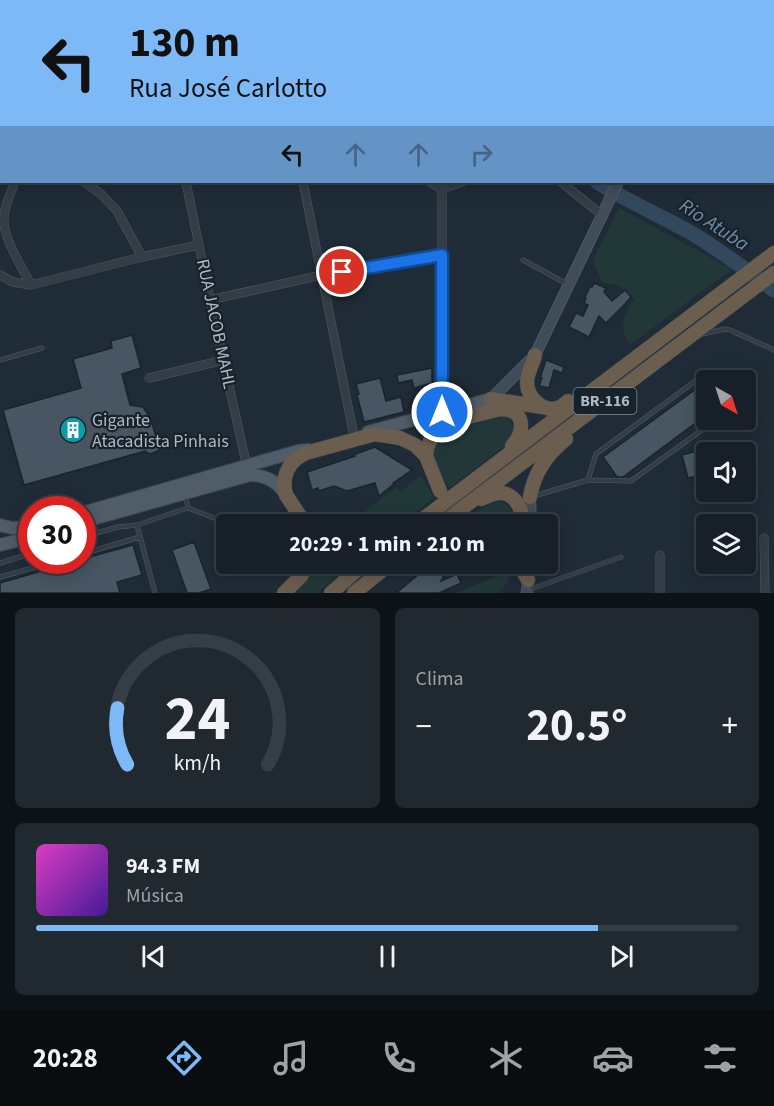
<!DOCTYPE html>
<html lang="pt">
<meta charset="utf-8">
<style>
body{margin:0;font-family:"Source Sans 3",sans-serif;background:#202830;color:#f1f3f6;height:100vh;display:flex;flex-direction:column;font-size:22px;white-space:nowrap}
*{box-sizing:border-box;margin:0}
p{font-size:20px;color:#9ea3a8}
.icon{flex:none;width:33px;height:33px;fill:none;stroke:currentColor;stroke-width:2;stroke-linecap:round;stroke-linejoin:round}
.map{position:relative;height:593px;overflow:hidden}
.side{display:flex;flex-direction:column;gap:15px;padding:15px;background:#0d1216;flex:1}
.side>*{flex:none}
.banner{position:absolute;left:0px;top:0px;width:774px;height:183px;box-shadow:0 3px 15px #0003,0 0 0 2px #363e45;background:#7db9f7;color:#111;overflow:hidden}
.needle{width:39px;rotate:141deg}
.tools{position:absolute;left:696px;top:370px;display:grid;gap:12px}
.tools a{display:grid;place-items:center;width:60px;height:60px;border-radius:6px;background:#172028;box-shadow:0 3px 15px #0003,0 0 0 2px #363e45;font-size:30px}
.speed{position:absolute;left:18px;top:496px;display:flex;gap:12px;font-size:30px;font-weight:700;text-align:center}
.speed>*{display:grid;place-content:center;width:78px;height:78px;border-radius:50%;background:#172028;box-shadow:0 3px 15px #0003,0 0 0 2px #363e45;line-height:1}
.speed .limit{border:9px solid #d22;background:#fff;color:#111}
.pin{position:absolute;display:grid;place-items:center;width:51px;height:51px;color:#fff;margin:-26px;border:3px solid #fff;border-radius:50%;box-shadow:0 2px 6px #0007}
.me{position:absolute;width:66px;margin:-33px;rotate:0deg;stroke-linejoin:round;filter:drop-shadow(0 0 4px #0008)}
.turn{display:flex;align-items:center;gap:21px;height:126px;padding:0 30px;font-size:27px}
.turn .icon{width:78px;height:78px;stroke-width:2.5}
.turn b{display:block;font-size:42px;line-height:51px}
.lanes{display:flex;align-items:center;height:57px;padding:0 30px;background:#0003;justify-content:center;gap:30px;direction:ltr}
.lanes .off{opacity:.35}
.big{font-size:45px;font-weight:700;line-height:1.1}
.side .card{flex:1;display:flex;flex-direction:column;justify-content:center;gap:9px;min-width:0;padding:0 21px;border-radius:9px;background:#202830}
.side .dial{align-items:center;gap:0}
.dial svg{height:156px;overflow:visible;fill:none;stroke:#363e45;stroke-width:7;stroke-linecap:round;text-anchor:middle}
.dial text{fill:#f1f3f6;stroke:none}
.song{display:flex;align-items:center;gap:18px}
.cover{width:72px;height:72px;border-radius:9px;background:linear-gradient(135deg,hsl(310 70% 55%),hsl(260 70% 35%))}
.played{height:6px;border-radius:3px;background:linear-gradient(90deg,#7db9f7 80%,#363e45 80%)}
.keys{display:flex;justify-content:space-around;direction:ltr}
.heat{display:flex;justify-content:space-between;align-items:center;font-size:33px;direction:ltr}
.side .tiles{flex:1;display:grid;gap:15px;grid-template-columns:1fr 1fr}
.card:last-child{grid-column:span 2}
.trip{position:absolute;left:216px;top:514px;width:342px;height:60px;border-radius:6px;background:#172028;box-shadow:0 3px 15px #0003,0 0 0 2px #363e45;font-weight:700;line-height:60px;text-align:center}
.tab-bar{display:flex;height:96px;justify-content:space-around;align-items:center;background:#090d10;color:#9ea3a8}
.tab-bar .icon{width:42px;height:42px}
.tab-bar .on{color:#7db9f7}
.tab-bar b{font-size:27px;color:#f1f3f6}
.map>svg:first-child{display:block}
.green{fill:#223838}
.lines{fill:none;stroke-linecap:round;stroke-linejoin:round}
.river{stroke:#32495d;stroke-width:15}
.building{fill:#475662;stroke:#1a242d;stroke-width:1.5}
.service-casing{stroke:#505b64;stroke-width:5}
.minor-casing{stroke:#505b64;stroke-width:9}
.secondary-casing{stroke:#505b64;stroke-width:12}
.primary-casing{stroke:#3c4650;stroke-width:14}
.motorway-casing{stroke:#3d4851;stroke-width:15}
.service{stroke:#323d46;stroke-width:4}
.minor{stroke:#323d46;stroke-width:8}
.secondary{stroke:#404c59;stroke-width:10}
.primary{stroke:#505c67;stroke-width:12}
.motorway{stroke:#6c5e4f;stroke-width:14}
.route-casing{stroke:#114b97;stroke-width:15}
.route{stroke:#1a73e8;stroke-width:10}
.labels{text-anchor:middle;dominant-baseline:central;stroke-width:4.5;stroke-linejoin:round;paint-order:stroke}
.shield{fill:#18222a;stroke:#808b95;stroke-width:1.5}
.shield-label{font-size:16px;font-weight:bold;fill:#acb8c3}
.street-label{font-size:18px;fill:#acb8c3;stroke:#18222a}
.poi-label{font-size:18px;fill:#acb8c3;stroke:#18222a;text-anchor:start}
.water-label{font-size:20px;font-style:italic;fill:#6c8ca8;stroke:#18222a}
</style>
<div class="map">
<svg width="774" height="593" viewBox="0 0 774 593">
<rect width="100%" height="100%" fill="#1f2b36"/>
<path class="green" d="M619,208L732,269L630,345C618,325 623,317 634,299C623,288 619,283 602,283L593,260Z
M499,416L506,417L514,425V433L511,441L449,488L436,469L433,457V446L437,437L445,429Z
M421,475L434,498L399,525H348L396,487L400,492Z
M499,501C510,505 516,513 512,525H473L469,517L481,508Z
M319,564H326L336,577L317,593H293Z
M505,573L509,579L503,588L498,593H456Z"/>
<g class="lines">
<path class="river" d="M433,0L434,2
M597,182C626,200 656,214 686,230C717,247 745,270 774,290"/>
</g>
<path class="building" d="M594,283L606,288L604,292L612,301L625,290L631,297L625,304L606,323L599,316L589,337L569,327L576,313L583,316L588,305L584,303L586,298L585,297L590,287H592Z
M132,335L141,368L122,374L130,405L143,407L150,417L160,450L150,454L145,451L24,485L3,410L81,388L73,359L112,348L111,341Z
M546,360L564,367L562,373L554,370L549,388L539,386L542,378H540Z
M432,368V383L414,388L412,380L398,383L397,375Z
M380,378L386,401L401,397L404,412L364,422L357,395L359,394L356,384Z
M696,389L706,403V415L623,477H617L603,457Z
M735,441L738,453H706V474L688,478L682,455Z
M375,447L412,470L393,483L394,484L379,496L375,483L347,491L334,486L319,491L318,488L312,490L307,472L355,456L353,455Z
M194,542L211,589L199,593H187L172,550Z
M133,545L142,575L117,582L120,593H0V583L76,561H82V559Z
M440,564H449L441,581L457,574L461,583L439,593H396L430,565L438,569Z"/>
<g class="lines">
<g class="service-casing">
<path id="service" d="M609,2L610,0
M671,2L672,0
M523,260L567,284
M702,334L725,329L730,330L774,350
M0,360L42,348
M588,480L596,454L698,379L706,389
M185,494L188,508L232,525
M534,496L588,480L631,481L716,420
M137,525L155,593
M82,537L118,527L137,525L188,508
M82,554L140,537
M0,563L32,553
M0,577L57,561
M528,590L621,557"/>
</g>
<g class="minor-casing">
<path id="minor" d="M171,0L173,2
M89,2V0
M15,182C10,195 3,209 4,223C5,241 23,269 31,285
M84,182L101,194L117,211L142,257
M186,182L210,300L247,467
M303,182L354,436
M430,182L442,189V412
M561,182L602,215
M442,189L462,182
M0,275L13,282L31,285L142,257L199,245
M210,300L322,275L442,254
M149,378L224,360
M764,538L765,593
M660,555V593"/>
</g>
<g class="secondary-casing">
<path id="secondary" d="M772,9L774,8
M491,399L535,355L618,182
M530,497L531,525
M527,593L528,580L531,569V564"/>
</g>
<g class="primary-casing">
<path id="primary" d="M368,432L491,399
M82,513L298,451L308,450
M82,522L250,475C266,475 278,482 286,495
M0,525L12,528L32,527
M0,545L32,537"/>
</g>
<g class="motorway-casing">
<path id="motorway" d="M535,355C533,364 527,373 527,382C527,398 544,414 560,407C561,407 567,402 568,401
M491,399L542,407
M426,456L427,448L433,434L444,423L500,409C525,409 526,430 512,446
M530,497C534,473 547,454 566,439
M481,499C487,497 493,493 500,493C515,493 525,511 521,525
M463,523L464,525
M306,525L286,495C281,477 288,461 306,453L375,434L400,438L415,445L426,456L440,491
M415,525L774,253
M440,525L774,273
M337,564L343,571
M516,564L520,566L528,580
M284,593L301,576L307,564
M331,593L364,564
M354,593L390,564"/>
</g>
<use href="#service" class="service"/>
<use href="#minor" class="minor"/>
<use href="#secondary" class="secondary"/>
<use href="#primary" class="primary"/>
<use href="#motorway" class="motorway"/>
</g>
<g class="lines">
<g class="route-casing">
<path id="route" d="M342,272L442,255V412"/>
</g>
<use href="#route" class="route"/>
</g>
<defs>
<g id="building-disc" transform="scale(1.35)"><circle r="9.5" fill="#0f9aa8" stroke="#18222a"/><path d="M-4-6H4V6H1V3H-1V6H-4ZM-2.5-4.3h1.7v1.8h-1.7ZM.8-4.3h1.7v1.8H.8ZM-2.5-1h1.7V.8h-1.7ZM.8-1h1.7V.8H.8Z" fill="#fff"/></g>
</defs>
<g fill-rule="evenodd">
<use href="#building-disc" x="73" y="430"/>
</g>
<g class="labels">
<rect class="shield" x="573.5" y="388" width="63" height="26" rx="4.5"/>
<g class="shield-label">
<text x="605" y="401">BR-116</text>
</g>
<g class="street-label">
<text transform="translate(216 324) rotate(78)">RUA JACOB MAHL</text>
</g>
<g class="poi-label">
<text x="92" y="420">Gigante<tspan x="92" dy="21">Atacadista Pinhais</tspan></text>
</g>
<g class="water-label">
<text transform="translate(714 225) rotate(33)">Rio Atuba</text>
</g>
</g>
</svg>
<div class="tools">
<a><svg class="needle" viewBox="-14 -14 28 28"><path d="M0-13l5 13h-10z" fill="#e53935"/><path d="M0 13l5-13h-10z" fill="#9ea3a8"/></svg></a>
<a><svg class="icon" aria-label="sound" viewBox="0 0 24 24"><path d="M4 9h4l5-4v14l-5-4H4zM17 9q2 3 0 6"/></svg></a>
<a><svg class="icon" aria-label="layers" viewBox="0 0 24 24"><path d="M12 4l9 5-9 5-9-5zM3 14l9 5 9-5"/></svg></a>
</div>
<div class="speed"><div class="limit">30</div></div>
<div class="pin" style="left:342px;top:272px;background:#d93025"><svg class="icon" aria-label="arrive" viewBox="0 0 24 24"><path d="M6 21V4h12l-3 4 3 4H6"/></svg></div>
<svg class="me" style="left:442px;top:412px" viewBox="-20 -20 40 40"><circle r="17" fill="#1a73e8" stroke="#fff" stroke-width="3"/><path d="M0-11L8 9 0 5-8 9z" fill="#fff"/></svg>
<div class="trip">20:29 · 1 min · 210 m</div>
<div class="banner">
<div class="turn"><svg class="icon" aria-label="left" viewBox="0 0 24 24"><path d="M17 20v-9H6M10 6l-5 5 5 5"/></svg><div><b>130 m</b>Rua José Carlotto</div></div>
<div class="lanes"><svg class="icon" aria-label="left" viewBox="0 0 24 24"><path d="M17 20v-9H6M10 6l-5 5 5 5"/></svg><svg class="icon off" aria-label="ahead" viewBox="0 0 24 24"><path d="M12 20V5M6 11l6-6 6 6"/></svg><svg class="icon off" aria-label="ahead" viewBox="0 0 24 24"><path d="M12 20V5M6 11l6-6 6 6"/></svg><svg class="icon off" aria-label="right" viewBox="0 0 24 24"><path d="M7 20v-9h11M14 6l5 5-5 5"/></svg></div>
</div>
</div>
<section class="side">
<div class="tiles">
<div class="card dial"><svg viewBox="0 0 100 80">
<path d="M14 69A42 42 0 1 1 86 69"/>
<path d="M14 69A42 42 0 0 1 9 40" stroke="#7db9f7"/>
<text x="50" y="56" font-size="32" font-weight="700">24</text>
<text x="50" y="72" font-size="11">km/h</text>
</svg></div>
<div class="card"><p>Clima</p>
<div class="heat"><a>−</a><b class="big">20.5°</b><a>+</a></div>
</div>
<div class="card">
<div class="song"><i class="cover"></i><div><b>94.3 FM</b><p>Música</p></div></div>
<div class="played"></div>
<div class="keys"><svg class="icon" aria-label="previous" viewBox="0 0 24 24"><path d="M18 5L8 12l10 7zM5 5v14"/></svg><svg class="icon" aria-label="pause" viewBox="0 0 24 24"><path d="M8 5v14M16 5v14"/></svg><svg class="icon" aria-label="next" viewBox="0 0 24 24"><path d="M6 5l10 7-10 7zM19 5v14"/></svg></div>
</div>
</div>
</section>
<nav class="tab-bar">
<b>20:28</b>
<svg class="icon on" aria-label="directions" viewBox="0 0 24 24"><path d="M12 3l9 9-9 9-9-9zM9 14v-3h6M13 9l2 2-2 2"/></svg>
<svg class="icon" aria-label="music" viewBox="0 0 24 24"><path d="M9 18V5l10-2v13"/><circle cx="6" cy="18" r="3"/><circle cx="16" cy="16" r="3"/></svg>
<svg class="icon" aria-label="phone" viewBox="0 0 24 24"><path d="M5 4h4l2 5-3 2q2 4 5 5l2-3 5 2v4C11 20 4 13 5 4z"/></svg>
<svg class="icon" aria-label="climate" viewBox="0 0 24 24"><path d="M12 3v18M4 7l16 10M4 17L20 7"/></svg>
<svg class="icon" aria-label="car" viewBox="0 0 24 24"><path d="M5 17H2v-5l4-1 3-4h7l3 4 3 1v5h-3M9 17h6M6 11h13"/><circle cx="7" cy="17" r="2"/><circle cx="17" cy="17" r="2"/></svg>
<svg class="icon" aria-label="filters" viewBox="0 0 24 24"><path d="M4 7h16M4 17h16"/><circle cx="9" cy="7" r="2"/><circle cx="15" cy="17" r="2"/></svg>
</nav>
